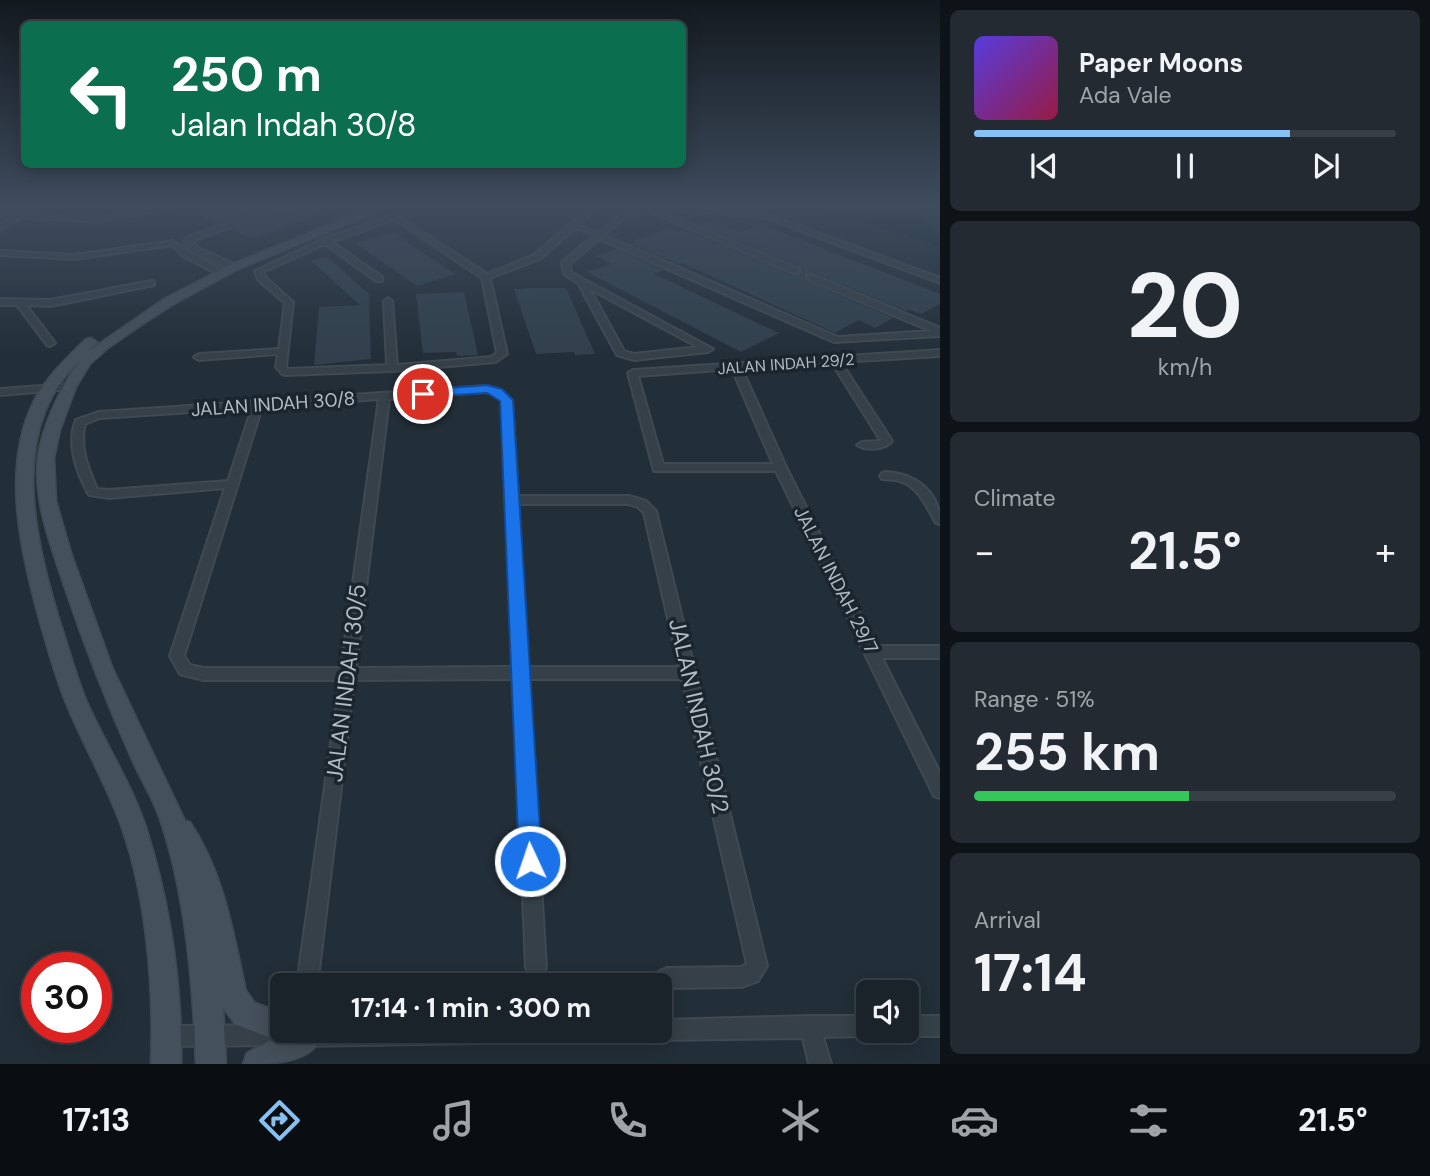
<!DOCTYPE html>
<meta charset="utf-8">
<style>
body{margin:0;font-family:"DM Sans",sans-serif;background:#232a32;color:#f1f3f6;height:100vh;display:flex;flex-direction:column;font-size:26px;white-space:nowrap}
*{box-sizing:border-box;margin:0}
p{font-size:23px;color:#9fa4a8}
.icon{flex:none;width:38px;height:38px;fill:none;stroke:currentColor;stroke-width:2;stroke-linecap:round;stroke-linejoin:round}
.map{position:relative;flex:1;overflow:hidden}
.details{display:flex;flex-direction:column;gap:10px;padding:10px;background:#0e1317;width:490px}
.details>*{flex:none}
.top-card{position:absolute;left:21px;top:21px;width:665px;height:147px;border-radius:10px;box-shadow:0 4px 18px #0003,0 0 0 2px #383f47;background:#0b6e4f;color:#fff;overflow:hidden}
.fabs{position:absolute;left:856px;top:980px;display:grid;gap:14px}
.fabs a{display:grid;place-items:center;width:63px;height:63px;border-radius:10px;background:#1a222a;box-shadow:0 4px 18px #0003,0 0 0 2px #383f47;font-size:35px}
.speed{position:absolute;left:21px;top:952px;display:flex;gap:14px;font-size:35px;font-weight:700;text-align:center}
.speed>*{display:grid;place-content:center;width:91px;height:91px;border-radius:50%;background:#1a222a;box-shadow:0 4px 18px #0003,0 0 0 2px #383f47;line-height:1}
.speed .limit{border:10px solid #d22;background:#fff;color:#111}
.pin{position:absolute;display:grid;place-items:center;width:60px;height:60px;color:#fff;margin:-30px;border:4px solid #fff;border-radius:50%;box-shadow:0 2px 7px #0007}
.me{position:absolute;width:77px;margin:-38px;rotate:357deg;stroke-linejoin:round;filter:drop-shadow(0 0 5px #0008)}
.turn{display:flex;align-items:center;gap:24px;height:147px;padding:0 35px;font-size:32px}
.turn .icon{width:91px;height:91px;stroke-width:2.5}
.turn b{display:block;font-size:49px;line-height:60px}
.big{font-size:52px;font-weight:700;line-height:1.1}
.details .widget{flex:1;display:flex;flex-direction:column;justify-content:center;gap:10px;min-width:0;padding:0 24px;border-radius:10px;background:#232a32}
.details .dial{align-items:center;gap:0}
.dial b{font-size:91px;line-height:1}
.song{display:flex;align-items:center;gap:21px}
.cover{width:84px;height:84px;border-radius:10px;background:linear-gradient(135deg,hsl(250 70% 55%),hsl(340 70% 35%))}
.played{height:7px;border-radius:4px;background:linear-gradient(90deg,#87c0f3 75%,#383f47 75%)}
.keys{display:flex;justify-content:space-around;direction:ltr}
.heat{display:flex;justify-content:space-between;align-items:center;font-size:38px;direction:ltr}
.charge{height:10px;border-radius:5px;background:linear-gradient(90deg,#34c759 51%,#383f47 0)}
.trip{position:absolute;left:270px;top:973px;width:402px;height:70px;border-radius:10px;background:#1a222a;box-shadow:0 4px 18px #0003,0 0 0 2px #383f47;font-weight:700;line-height:70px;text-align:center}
.dock{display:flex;height:112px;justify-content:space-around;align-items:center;background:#0a0e11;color:#9fa4a8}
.dock .icon{width:49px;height:49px}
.dock .selected{color:#87c0f3}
.dock b{font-size:32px;color:#f1f3f6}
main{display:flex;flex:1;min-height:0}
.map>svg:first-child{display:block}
.water{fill:#162735}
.building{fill:#31404c}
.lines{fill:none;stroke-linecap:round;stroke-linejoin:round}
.minor-tunnel{stroke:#37434d;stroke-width:19;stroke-dasharray:19 10;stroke-linecap:butt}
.minor-casing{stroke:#3f4952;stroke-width:4}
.secondary-casing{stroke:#3f4952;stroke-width:3}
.minor{fill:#354048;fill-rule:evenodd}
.secondary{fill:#44505b;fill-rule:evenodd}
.route{fill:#1a73e8;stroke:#114b97;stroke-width:2}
.labels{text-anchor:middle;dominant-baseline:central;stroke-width:7;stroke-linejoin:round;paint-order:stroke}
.far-street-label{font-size:16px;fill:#b0bbc5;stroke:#1b252d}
.street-label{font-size:19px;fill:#b0bbc5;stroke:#1b252d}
.near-street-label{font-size:23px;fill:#b0bbc5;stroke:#1b252d}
</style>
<main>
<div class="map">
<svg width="940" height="1064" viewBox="0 0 940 1064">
<rect width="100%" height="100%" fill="#222e38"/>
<path class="water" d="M801,206H910L940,233V247L831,211Z"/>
<path class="building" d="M216,206H271L219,224L196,213Z
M294,206L340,208L251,238L232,229Z
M710,220L740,232L760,224L940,294V304L921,314L909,310L906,311L814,273H805L806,281L893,318L875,328L859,320L835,333L682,263L678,264L632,244L637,242L633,241L669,228L678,232L685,230L792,275H801L800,267L698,225Z
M394,232L415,248L456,274L417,286L355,243Z
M616,249L663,270L654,274L779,333L741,352L587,272L611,264L596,256Z
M327,257L369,294L371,359L314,365L319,307L360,305L311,261Z
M532,288H566L595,354L575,355L574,352L536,354L514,289Z
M464,292L478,355L457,356L456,352L423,353L416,294Z"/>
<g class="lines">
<path class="minor-tunnel" d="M536,968V985"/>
<g class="minor-casing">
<path id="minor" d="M169,206H187L96,222L21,217L0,231V226L13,217L0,216V212L96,218Z
M281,206H292L191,241L200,249L237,265V269H231L194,253L184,242L187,237Z
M591,206H599L579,225L598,233L619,216L647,207L679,206L767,214L940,278V283L766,218L674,210L658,211L799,269V273H793L648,211L623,218L604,235L838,337L931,331L807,279V275H813L940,328V336L834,342L599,239L569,265L572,273L713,349L708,352L634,360L617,355L578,283L564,274L562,262L594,236L575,228L540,259L490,278L507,354L496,362L392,371L285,375L282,374L276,367L278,354L199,360L194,357L199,354L279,349L285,303L258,280L255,271L323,239L392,216L403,220L487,274L534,255ZM392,220L399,222L482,278L497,353L491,357L397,365L392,301L388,298L384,301L387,365L288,369L286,367L293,302L265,277L263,272L325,244L376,281H382V277L332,242ZM590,289L698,347L634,354L624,351Z
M173,241L189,252L226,273L219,275L183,256L172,245L74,259L0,255V251L74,255Z
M151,281H154V285L51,306L26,305L55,343L50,346L47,345L17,305H0V299L51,300Z
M940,350V356L841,362L892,441C885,450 865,451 857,445L862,442L881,441L832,363L742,369L786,467L876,646H940V658H882L940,773V798L934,796L776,471H654L628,373L633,370ZM732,369L773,464H663L638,376Z
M69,384L72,385V389L0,395V389Z
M487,386L500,390L512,400L518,496H629L646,501L656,511L767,966L758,981L741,987L667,988L660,985L657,978L660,971L667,968L741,967L747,964L682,679H529L546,968L543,975L536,978L529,975L526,968L514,679L354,680L319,970L316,977L309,980L302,977L299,970L340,680H204L180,674L170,656L225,488L109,498L89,495C77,473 66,444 76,420L99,412ZM486,392L494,394L502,401L513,667L356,668L389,399ZM379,399L341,668H204L190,665L184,656L262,407ZM252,408L228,481L109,490L97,489C88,468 79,447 85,424L100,418ZM518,504H629L638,507L644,513L679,667H528Z
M886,472C917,474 940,492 940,524L936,523C927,508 918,485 899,481C894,479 888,480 882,479L880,476L882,473Z
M810,1016H868V1031H876L868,1036L823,1037L831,1064H809L803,1038L660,1040L653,1037L650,1031H660V1020Z
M906,1016H940V1036H906L899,1033L898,1031H906Z
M277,1025L282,1027V1031H286L287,1035L284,1042L277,1045L168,1046L161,1043L158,1036L161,1029L168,1026Z
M298,1031H617L614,1038L607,1041L306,1046L299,1043L296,1036Z"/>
</g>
<g class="secondary-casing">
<path id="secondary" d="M376,206H391L238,269L172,305L138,327L108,348L90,364L76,387L60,430L54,458L56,501L71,553L112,667L185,821L190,822C224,873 233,932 246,991L255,1003L282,1013V1031H321L323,1036C310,1064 271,1064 243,1064L247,1053L273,1039L235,1024L223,1007L226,1064H196C193,986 186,897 161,822C154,799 139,777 130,755C106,701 85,647 66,591C52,549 33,502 38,457C43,422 61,388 80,360C8,428 34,535 59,619C68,646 75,673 86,700C105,744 134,787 148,834C171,909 182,986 181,1064H151C154,989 147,900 122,828C107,785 83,745 66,703C55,676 48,649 40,622C21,552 0,467 35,399C48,375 67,358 86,339L91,338L97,342L89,351L164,299L230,265Z"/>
</g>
<use href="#minor" class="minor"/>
<use href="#secondary" class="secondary"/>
</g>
<linearGradient id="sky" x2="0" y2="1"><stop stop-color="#13191f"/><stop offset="0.58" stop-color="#3e4c5e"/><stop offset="1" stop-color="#3e4c5e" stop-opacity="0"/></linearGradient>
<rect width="940" height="355" fill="url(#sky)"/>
<path class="route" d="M487,385L502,389L513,400L542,861L538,869L530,872L522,869L519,861L500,401L487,393L423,397L417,394L423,390Z"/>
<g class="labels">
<g class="far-street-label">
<text transform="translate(786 364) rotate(-4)">JALAN INDAH 29/2</text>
</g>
<g class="street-label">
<text transform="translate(273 404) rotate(-4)">JALAN INDAH 30/8</text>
<text transform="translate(836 580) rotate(63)">JALAN INDAH 29/7</text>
</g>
<g class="near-street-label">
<text transform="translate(346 683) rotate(-83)">JALAN INDAH 30/5</text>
<text transform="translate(699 716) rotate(77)">JALAN INDAH 30/2</text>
</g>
</g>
</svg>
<div class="fabs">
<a><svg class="icon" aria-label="sound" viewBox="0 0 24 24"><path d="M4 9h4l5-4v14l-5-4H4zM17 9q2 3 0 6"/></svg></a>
</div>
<div class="speed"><div class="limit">30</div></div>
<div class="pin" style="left:423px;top:394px;background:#d93025"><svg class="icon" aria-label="arrive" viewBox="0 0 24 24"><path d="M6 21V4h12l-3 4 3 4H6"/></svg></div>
<svg class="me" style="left:530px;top:861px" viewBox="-20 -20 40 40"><circle r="17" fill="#1a73e8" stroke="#fff" stroke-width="3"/><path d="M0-11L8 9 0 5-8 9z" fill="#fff"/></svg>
<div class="trip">17:14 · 1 min · 300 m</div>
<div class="top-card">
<div class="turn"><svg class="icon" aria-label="left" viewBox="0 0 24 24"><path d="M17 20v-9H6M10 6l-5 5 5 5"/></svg><div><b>250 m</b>Jalan Indah 30/8</div></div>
</div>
</div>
<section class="details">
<div class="widget">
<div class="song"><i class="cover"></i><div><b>Paper Moons</b><p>Ada Vale</p></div></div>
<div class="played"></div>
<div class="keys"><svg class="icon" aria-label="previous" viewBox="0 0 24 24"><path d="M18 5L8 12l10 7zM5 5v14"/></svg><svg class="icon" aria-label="pause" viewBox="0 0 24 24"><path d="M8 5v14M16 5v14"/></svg><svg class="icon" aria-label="next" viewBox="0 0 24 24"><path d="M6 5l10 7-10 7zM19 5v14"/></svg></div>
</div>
<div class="widget dial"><b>20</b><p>km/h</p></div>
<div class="widget"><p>Climate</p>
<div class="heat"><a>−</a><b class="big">21.5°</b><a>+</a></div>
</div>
<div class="widget"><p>Range · 51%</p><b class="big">255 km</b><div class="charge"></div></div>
<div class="widget"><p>Arrival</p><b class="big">17:14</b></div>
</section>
</main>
<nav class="dock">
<b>17:13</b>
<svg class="icon selected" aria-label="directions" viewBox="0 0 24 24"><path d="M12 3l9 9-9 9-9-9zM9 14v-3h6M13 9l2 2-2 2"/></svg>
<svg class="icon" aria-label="music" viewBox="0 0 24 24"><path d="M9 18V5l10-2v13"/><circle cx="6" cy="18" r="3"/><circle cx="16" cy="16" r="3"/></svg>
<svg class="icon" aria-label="phone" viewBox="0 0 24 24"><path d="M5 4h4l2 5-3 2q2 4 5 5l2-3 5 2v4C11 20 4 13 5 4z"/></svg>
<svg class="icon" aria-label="climate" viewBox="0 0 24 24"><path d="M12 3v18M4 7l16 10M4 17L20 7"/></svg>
<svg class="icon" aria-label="car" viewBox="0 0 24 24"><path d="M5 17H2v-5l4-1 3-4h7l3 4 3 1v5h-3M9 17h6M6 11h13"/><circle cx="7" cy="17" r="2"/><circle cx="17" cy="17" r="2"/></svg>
<svg class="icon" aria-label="filters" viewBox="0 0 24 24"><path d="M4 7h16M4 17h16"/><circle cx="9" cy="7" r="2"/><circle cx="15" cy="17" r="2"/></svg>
<b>21.5°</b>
</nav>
